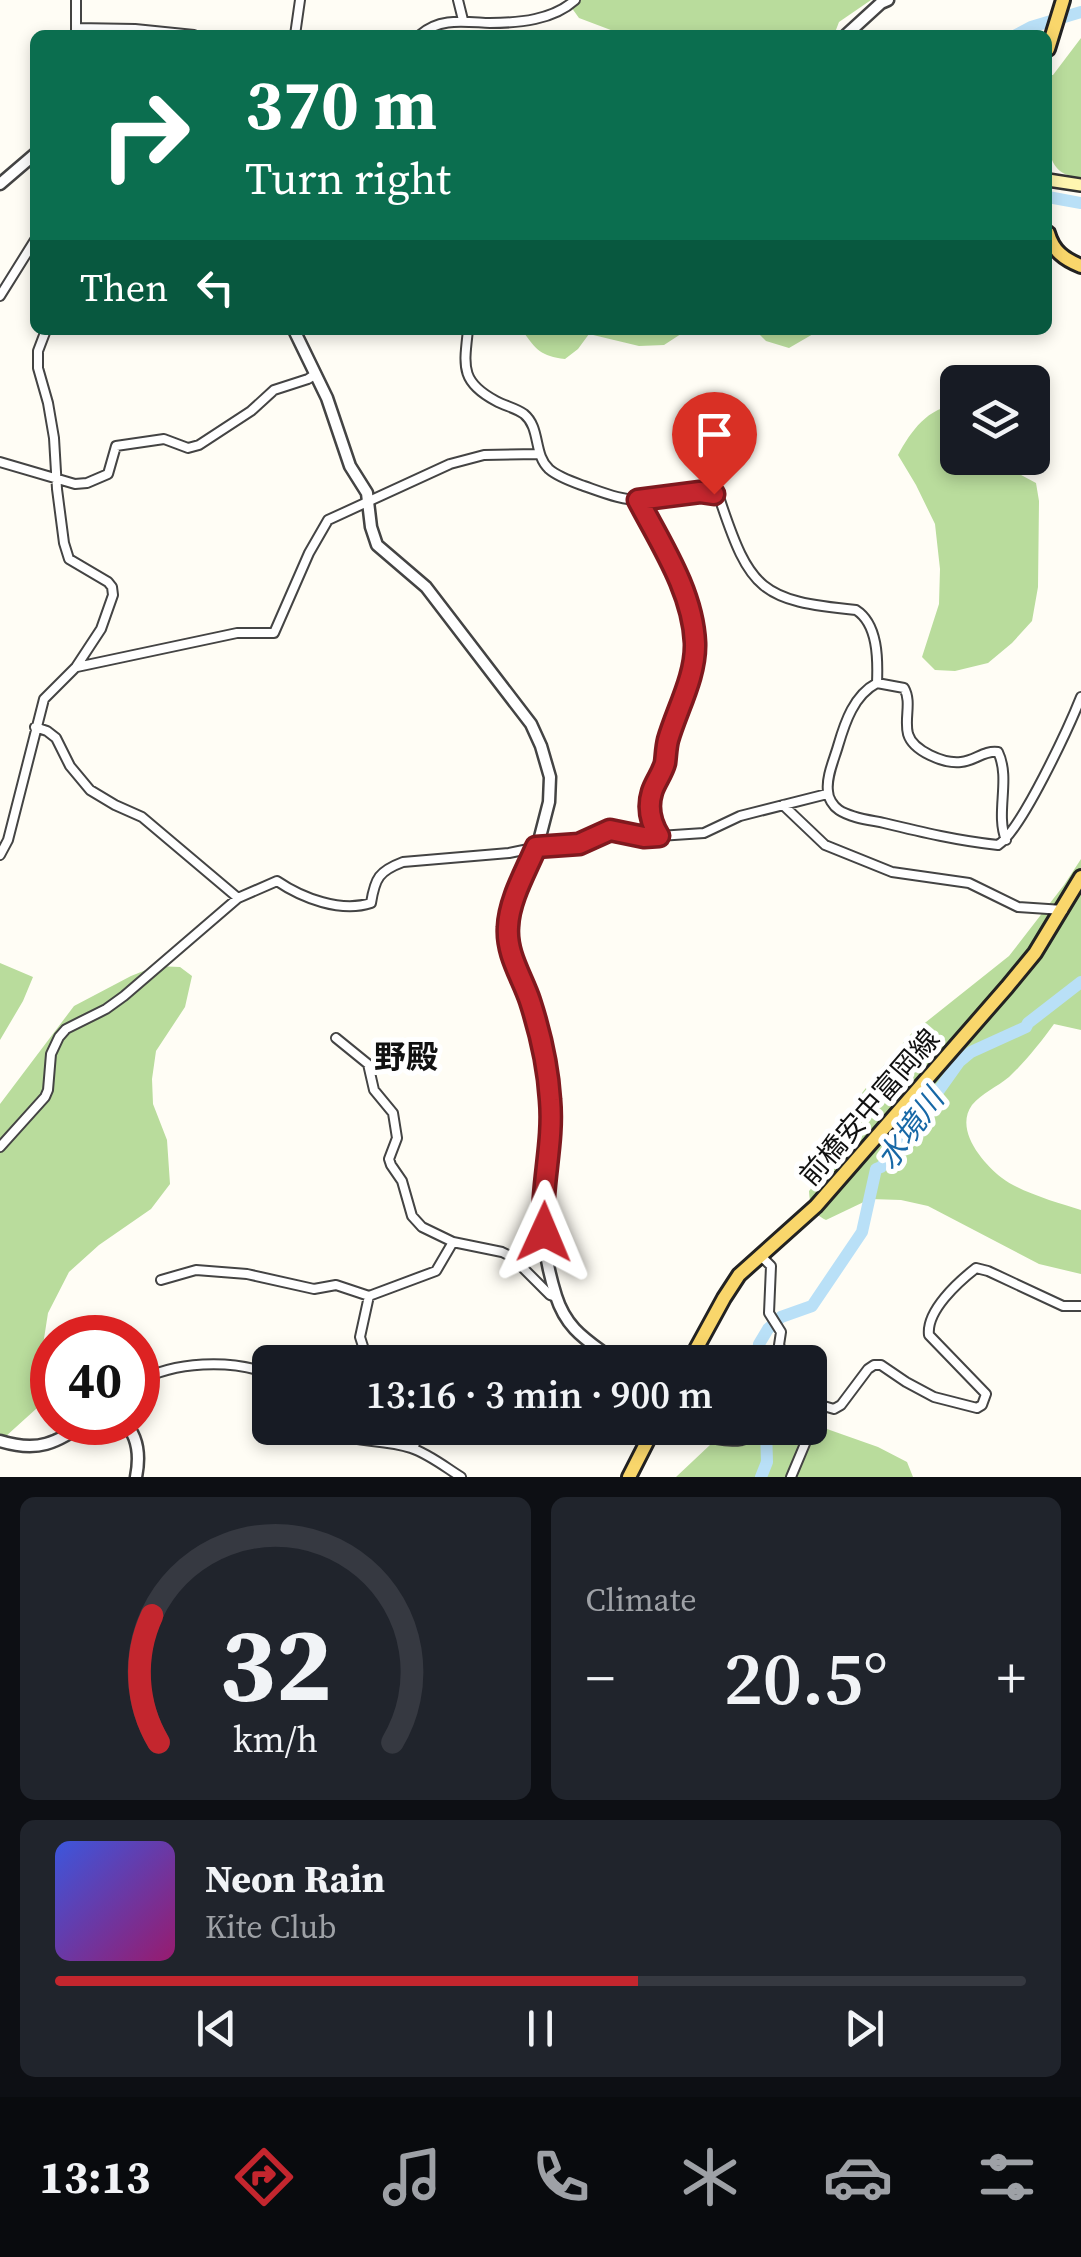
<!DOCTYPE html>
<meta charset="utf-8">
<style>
body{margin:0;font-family:"Source Serif 4","Noto Sans JP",serif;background:#20242c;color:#f1f3f6;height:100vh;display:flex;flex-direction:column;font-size:38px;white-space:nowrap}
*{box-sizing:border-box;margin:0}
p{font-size:32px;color:#9ea1a6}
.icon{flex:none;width:55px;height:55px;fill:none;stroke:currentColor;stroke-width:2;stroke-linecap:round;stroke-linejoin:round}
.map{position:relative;height:1477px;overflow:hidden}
.drawer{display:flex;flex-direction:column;gap:20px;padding:20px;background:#0d0f14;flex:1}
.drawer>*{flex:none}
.banner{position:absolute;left:30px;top:30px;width:1022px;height:305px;border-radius:15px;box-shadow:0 5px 15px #0003;background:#0b6e4f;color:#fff;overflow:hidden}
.buttons{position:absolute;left:940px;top:365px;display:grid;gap:20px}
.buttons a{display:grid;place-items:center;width:110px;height:110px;border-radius:15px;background:#171b24;box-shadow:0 5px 15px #0003;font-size:50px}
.speed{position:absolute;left:30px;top:1315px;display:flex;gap:20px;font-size:50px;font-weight:700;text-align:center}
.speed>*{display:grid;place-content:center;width:130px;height:130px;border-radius:50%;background:#171b24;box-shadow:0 5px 15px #0003;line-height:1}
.speed .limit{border:15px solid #d22;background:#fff;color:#111}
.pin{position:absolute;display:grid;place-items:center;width:85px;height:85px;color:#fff;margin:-102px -42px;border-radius:50% 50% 50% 0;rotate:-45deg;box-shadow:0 0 10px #0007}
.pin .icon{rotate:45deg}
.me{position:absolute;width:110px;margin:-55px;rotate:1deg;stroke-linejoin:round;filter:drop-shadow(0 0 8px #0008)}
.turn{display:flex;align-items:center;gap:35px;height:210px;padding:0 50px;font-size:45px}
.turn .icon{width:130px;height:130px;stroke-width:2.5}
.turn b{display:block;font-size:70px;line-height:85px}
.then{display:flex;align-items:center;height:95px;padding:0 50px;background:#0003;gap:20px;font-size:38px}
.big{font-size:75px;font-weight:600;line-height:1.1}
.drawer .widget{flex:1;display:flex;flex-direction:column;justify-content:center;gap:15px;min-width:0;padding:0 35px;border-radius:15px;background:#20242c}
.drawer .dial{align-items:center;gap:0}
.dial svg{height:260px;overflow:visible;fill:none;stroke:#363941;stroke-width:7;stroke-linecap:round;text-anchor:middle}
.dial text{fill:#f1f3f6;stroke:none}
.song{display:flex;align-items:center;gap:30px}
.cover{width:120px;height:120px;border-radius:15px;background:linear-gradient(135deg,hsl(230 70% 55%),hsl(320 70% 35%))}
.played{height:10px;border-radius:5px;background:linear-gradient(90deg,#c4262e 60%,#363941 60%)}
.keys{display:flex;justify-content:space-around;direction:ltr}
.heat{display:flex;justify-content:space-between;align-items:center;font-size:55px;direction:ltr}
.drawer .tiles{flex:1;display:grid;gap:20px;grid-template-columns:1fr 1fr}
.widget:last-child{grid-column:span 2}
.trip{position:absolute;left:252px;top:1345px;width:575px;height:100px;border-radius:15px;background:#171b24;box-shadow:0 5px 15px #0003;font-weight:600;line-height:100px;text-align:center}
.tab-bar{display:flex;height:160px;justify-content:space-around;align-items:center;background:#090b0e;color:#9ea1a6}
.tab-bar .icon{width:70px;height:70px}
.tab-bar .selected{color:#c4262e}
.tab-bar b{font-size:45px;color:#f1f3f6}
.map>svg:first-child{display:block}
.forest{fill:#b9dc9c}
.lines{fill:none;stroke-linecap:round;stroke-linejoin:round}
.river{stroke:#b9e0f7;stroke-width:12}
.minor-casing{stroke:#444;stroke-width:12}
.tertiary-casing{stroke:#444;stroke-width:15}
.secondary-casing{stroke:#333;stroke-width:16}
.primary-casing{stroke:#222;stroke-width:18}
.minor{stroke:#fff;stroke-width:8}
.tertiary{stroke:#fff;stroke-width:10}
.secondary{stroke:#fff6b0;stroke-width:11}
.primary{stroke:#f9d66b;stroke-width:12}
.route-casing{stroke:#7f191e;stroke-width:25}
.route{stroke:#c4262e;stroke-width:18}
.labels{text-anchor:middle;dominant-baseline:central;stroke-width:10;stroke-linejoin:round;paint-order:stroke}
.street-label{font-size:28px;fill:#111;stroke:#fff}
.water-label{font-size:30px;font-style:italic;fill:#1768a6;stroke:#fff}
.quarter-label{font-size:32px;font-weight:bold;fill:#111;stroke:#fff}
</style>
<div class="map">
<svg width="1081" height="1477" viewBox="0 0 1081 1477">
<rect width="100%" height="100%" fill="#fffdf5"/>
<path class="forest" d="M566,0H871L839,22L834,35H624L579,18Z
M1081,38V178C1059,175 1053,168 1048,147V75H1053Z
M522,330H687L664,345L639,346L589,334L578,349L565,359C541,356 536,350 522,330Z
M755,330H820L789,348L766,341Z
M957,405L958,458H1000L1006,467L1036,483L1039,501L1038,587L1032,621L1012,643L988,663L955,671L935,670L922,657L939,604L940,569L935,524L916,485L898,455C911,431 928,407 957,405Z
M1081,859V1030L1054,1024C1041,1042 1025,1062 1009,1077C997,1087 982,1093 972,1105C954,1130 983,1163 1002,1178C1020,1192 1058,1203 1081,1210V1274L1039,1264L928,1206L901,1200L870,1199L826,1220C812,1213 810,1206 809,1191L828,1170L859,1097L882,1067L911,1034L1009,956L1064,885Z
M0,963L33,977L23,1001L0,1040Z
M156,966L180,967L192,976L185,1007L156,1051L152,1079L153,1104L167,1140L170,1184L151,1209L99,1245L69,1272L48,1313L43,1345L50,1370L47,1399L5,1437L0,1446V1104L74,1006L131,976Z
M810,1423L878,1447L907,1462L913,1477H676L728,1428H810Z"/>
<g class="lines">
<path class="river" d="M1016,35L1031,27L1081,12
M1048,197L1081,203
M757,1362L759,1344L768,1329L781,1317L812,1306L862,1232L876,1169L881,1167L897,1149L959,1062L971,1052L1026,1027L1028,1023L1081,982
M761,1477L767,1462L766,1428"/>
<g class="minor-casing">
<path id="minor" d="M458,0L463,20
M76,28L135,29L194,35
M76,35V0
M295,35L300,0
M420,35C440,17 465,22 490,23C519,23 553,20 575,0
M0,296L35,240
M468,330C464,366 460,382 496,401C505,406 516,408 524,414C541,428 533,454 549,469C558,477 573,482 584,486C604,493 623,501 644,500C668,499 690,492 714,494L720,500C750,590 761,601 856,610C878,624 878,659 877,683
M0,462L75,484L87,483L108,474L116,446L164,439L188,448L199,445L251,411L274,390L308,379L316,374
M637,500C661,543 693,592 695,643C695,677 677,709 668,740C666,748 666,756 665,763C658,795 639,800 659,836
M77,667L237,633H274L309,553L328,520L450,464L484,455L539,454
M35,727L47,731L56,738L70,766L90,790L115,805L142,817L238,898
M783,805L825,845L892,872L969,883L1018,907L1063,910
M1006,840C995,813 1011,779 998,752C984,750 975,761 961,762C944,764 913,751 908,734C904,719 912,702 904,688L877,683C854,695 845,722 838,746C834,760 826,777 828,791C828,798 833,806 839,810C851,818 870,820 884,823C921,832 959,841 998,845C1021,831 1069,727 1081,697
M0,855L8,840L44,699L76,667L101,629L113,595L112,587L108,582L69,559L64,543L57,489L54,438L48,403L38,368V351L46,330
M336,1038L368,1064L374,1090L393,1113L397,1138L389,1159L391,1165L402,1181L412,1216L422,1227L453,1242
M0,1147L45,1097L48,1090L51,1054L59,1037L66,1029L106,1009L124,996L238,898L277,881C302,898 341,913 371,903C375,878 379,871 403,862L509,853L543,846H563L579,844L610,830L644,837L704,833L740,816L827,794
M760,1255L771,1266L769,1313L781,1332L779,1345L788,1362
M161,1280L196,1270L247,1274L314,1289L336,1285L369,1296
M368,1362L360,1337L369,1296L436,1271L453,1242L502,1252L512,1257L550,1295L556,1297
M138,1382C174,1361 231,1359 270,1374
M810,1402L834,1409L841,1405L868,1369L874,1365H881L906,1382L934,1397L977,1408L982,1405L986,1394L929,1335C926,1311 958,1282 976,1268L988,1271L1063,1306H1081
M338,1428V1435C359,1442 387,1440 411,1448C429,1454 445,1467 461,1477
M675,1428C695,1433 721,1444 742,1440C751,1438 757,1432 765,1428
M414,1449L417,1428
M791,1477L807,1439L810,1428"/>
</g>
<g class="tertiary-casing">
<path id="tertiary" d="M846,35L881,3L888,0
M0,184L35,154
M294,330L327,398L350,466L367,493L371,527L377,545L426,587L531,724L541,746L550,777L549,802L540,837L509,916C504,949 521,972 531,1003C539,1032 546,1062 550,1092C555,1132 543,1173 543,1214C542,1241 548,1270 556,1296C567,1331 589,1341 616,1362
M124,1422C139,1437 140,1457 136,1477
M0,1441C39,1453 55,1443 87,1422"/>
</g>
<g class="secondary-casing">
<path id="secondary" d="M1048,180L1081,185"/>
</g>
<g class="primary-casing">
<path id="primary" d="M1048,49L1063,0
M1048,233C1053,251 1064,259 1081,266
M689,1362L724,1298L739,1275L816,1206L1007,987L1035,953L1081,877
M629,1477L654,1428"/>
</g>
<use href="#minor" class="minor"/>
<use href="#tertiary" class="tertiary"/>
<use href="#secondary" class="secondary"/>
<use href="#primary" class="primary"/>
</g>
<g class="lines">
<g class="route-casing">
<path id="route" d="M544,1232C540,1188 554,1144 550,1100C548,1067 540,1032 530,1001C522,977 506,954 508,927C509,900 526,871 536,847L579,844L610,830L644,837L659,836C651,823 647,808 652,792C655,782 662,774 665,763C666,756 666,748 668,740C677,709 696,676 695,643C693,592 661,544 638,500L700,492L714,494"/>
</g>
<use href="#route" class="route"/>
</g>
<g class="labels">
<g class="street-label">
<text transform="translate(869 1107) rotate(-49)">前橋安中富岡線</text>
</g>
<g class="water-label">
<text transform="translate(910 1129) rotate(-54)">水境川</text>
</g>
<g class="quarter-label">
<text x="406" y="1057">野殿</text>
</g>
</g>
</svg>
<div class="buttons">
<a><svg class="icon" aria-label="layers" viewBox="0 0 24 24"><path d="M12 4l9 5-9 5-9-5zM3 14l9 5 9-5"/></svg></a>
</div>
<div class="speed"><div class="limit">40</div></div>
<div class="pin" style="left:714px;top:494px;background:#d93025"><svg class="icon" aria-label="arrive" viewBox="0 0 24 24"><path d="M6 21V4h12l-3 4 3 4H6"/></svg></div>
<svg class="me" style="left:544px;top:1232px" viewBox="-20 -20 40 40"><path d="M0-17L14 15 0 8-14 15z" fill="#c4262e" stroke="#fff" stroke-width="4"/></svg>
<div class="trip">13:16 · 3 min · 900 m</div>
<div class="banner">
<div class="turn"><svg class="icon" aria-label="right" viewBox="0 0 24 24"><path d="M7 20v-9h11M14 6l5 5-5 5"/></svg><div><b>370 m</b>Turn right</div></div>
<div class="then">Then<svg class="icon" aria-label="left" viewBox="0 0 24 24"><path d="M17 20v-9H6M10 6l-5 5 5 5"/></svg></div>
</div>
</div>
<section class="drawer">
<div class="tiles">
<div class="widget dial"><svg viewBox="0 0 100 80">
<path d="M14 69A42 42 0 1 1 86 69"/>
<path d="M14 69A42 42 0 0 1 12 30" stroke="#c4262e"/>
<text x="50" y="56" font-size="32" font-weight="700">32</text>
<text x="50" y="72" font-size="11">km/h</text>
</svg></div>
<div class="widget"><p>Climate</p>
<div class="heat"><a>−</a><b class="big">20.5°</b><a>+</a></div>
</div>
<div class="widget">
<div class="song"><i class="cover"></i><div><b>Neon Rain</b><p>Kite Club</p></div></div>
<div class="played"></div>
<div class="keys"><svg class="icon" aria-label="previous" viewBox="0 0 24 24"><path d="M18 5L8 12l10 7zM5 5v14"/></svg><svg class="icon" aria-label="pause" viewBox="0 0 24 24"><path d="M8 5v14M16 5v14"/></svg><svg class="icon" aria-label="next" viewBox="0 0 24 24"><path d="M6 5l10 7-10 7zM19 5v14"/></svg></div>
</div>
</div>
</section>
<nav class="tab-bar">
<b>13:13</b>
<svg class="icon selected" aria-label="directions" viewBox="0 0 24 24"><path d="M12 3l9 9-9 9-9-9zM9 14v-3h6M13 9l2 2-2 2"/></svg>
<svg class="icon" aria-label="music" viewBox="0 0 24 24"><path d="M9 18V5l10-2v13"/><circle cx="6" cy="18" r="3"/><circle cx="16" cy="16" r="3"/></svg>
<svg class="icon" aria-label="phone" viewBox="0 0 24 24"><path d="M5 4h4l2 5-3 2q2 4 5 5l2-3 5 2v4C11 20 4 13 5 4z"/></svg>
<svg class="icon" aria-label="climate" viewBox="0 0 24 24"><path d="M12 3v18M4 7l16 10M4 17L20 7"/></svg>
<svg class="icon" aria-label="car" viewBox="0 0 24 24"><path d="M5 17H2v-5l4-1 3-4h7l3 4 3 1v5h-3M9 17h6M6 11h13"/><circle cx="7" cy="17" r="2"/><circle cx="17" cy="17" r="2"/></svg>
<svg class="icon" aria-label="filters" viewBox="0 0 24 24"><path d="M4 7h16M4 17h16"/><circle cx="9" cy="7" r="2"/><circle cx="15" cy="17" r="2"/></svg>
</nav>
